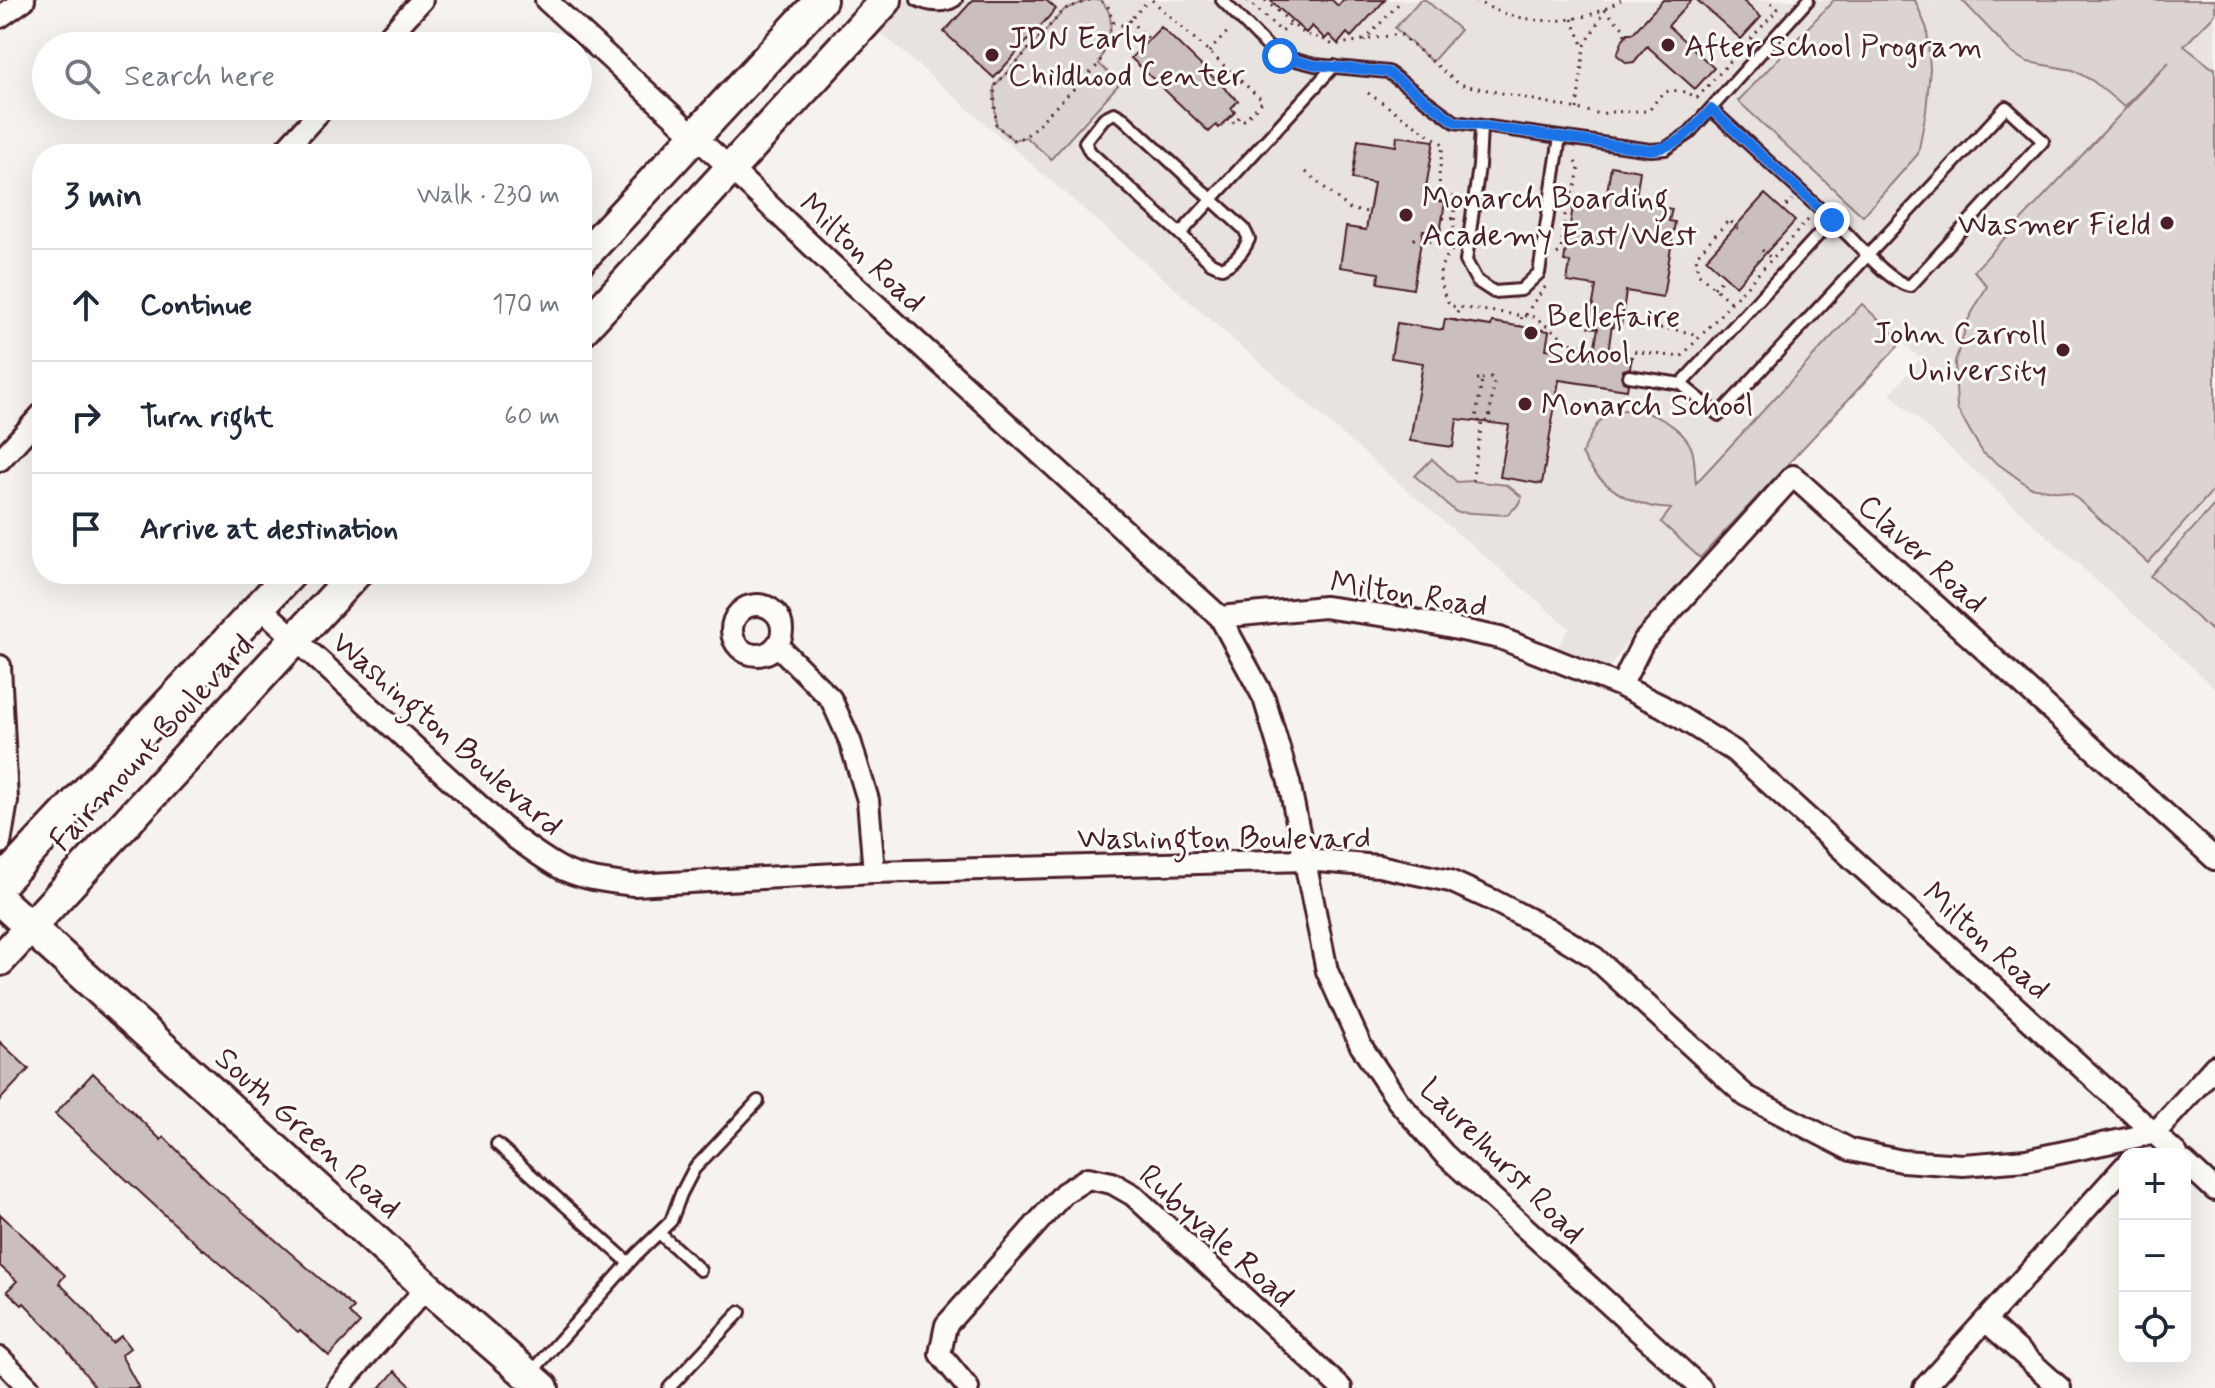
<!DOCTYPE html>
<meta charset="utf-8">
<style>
:root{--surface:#fff;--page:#f6f6f7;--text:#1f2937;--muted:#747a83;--line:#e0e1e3}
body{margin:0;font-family:Mynerve,sans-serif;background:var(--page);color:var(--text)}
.controls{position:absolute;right:24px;bottom:24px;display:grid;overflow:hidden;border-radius:16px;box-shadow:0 8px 32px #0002}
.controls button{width:72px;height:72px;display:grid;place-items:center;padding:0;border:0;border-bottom:2px solid var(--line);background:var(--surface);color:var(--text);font:40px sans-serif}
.stop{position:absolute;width:24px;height:24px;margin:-18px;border:6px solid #1a73e8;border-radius:50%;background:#fff}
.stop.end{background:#1a73e8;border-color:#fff;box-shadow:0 2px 8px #0008}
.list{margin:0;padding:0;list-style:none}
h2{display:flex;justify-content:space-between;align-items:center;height:104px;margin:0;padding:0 32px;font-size:34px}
h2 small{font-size:26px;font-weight:400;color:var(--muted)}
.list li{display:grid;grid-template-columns:52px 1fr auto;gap:24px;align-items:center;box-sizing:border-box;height:112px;padding:0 32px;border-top:2px solid var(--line)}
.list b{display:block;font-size:30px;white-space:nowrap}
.list em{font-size:26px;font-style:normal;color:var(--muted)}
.icon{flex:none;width:44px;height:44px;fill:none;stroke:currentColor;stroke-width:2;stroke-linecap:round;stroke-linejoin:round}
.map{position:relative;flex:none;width:2215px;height:1388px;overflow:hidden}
.search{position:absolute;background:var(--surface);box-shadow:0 8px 32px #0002;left:32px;top:32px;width:560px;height:88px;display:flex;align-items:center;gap:20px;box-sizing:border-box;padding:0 28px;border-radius:44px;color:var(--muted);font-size:30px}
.panel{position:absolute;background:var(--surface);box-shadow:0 8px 32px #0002;left:32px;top:144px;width:560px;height:440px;border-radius:32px}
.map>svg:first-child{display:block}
.built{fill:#e9e3e0}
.green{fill:#dcd4d2;stroke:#937a7e;stroke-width:2}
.building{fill:#cbbfbe;stroke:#4a1f2b;stroke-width:2}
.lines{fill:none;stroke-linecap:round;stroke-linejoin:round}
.lane-casing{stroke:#4a1f2b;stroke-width:16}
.street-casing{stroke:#4a1f2b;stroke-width:26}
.secondary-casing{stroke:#4a1f2b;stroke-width:36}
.path{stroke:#4a1f2b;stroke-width:3;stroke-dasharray:2 6;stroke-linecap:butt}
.lane{stroke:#fdfcf7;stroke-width:10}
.street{stroke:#fdfcf7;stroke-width:20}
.secondary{stroke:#fdfcf7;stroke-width:30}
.route{stroke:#1a73e8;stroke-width:10}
.poi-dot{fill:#4a1f2b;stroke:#fdfcf7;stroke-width:3}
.labels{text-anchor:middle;stroke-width:6;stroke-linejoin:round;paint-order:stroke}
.poi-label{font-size:32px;fill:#4a1f2b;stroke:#fdfcf7;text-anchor:start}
.street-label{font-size:32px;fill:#4a1f2b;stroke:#fdfcf7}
</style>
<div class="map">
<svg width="2215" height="1388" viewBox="0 0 2215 1388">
<rect width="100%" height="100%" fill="#f6f3ef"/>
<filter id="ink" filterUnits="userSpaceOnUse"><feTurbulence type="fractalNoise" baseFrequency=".0125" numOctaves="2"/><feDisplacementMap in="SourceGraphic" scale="16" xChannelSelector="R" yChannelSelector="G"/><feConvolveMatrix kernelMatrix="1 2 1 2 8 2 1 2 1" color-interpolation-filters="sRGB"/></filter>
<g filter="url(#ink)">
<!-- built -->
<path class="built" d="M897 0H2215V688L1890 394 1920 359 1862 304 1661 521 1700 558 1629 639 1609 668 1558 647 1569 628 1389 475 873 26Z"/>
<!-- green -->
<path class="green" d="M1090 0H1100C1121 18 1106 42 1099 64L1120 83 1051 159 1026 137 1013 140 996 125 994 87 1065 9Z
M1420 0H1426L1460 30 1432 62 1395 28Z
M1834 0H1915L1927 29 1930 69 1926 111 1918 154 1863 216 1738 101Z
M1962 0H2215V14L2184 46 2211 67 2215 68V488L2148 563 2072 494 2030 487 1983 453 1957 409 1955 362 1968 320 1987 286 1974 271 2169 62 2124 107 2093 81 2073 70 2027 62 2012 53Z
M1862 304 1902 342 1700 558 1661 522 1671 509C1663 508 1654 508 1646 505 1619 498 1594 478 1582 454 1587 444 1592 429 1600 421 1624 395 1679 420 1691 447 1696 459 1694 472 1696 483Z
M1432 459 1457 482 1472 481 1507 485 1522 497 1517 506 1507 515 1456 512 1415 476Z
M2215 504V634L2150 576Z"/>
<!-- building -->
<path class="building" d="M973 0H1046L1056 9 994 78 944 32Z
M1270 0H1332L1338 6 1343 0H1385L1351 37 1347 33 1338 44 1329 35 1325 39 1312 26 1306 33Z
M1663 0H1692L1668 26 1714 68 1695 89 1647 46 1634 62 1627 63 1617 55 1623 39 1628 33H1633Z
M1697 0H1742L1761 17 1741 39Z
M1161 27 1238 101 1231 108 1235 112 1219 128 1216 125 1209 132 1131 58Z
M1397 136 1434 141 1424 199 1445 202 1440 233 1423 230 1413 289 1378 283 1379 273 1340 267 1346 227 1366 230 1374 183 1352 179 1358 140 1396 146Z
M1611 166 1640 171 1635 203 1672 209 1669 221 1675 222 1663 297 1626 291 1621 326 1612 324 1608 353 1632 357 1630 368 1623 370 1621 376 1623 382 1628 384 1627 390 1559 380 1542 484 1500 477 1509 425 1457 419 1453 447 1410 441 1423 363 1391 358 1397 323 1443 330 1445 319 1491 326 1492 322 1549 331 1546 349 1593 357 1598 328 1589 327 1596 286 1567 282 1570 262 1564 261 1574 201 1605 206Z
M1765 194 1795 221 1736 286 1706 259Z
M0 1042 29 1069 0 1100Z
M93 1073 161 1140 164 1137 213 1186 354 1308 349 1313 360 1323 329 1356 300 1330 298 1332 204 1249 203 1250 55 1114Z
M0 1214 65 1275 59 1283 88 1312 106 1337 107 1336 112 1343 121 1336 130 1348 121 1355 139 1388H96L61 1342 24 1303 22 1305 7 1291 17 1281 0 1266Z
M395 1371 413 1388H380Z"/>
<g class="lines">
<!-- lane casing -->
<g class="lane-casing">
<path id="lane" d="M917 0C929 6 944 8 956 0
M1222 0 1268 47 1280 56 1315 65 1388 72 1455 122 1650 150 1665 149 1689 133 1808 0
M1711 109C1757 151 1802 193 1848 235 1863 250 1890 282 1910 286L2043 141 2006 107 1719 415 1681 384 1832 220
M1481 126 1479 166 1466 261 1477 281 1494 292 1521 290 1539 273 1560 137
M1180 234 1211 263 1222 268C1235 262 1243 253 1249 239L1244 229 1123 118 1114 113 1104 118 1085 142 1090 152 1180 234 1334 66
M1629 376 1681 384
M497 1144 629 1263
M659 1233 700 1270
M530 1374 636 1255 671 1221 681 1194 694 1169 758 1101
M669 1388 740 1312"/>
</g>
<!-- street casing -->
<g class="street-casing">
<path id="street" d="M546 0 731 169 832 265 1220 617 1324 607 1410 619 1500 638 1621 686 1662 706 1734 751 2177 1154
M0 17 24 0
M380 46 422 0
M281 154 325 106
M0 460 42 414
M732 630a25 25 0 1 1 50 0a25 25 0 1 1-50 0Z
M260 607 515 838C531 849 546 861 564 870 586 880 611 882 634 885L874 872 1305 860 1379 866 1450 881 1492 900 1548 929 1594 957 1746 1096 1851 1150 1902 1161 1963 1165 2026 1160 2155 1133 2215 1066
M1220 617 1264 698 1289 782 1327 971 1361 1046 1398 1101 1444 1154 1701 1388
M777 645 831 699 850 741 868 800 874 872
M0 666 7 801 0 843
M1621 686 1643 642 1793 476 2215 859
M2185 1162 2215 1190
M1986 1321 2060 1388
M0 1358 29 1388
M338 1388 427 1287
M968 1388 940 1354 946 1325 1064 1193 1088 1178 1112 1183 1133 1195 1341 1388
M1924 1388 2125 1166"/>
</g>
<!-- secondary casing -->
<g class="secondary-casing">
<path id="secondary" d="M582 258 821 0
M582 330 886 0
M0 884 290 574
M0 900 427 1287 543 1388
M0 960 355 574"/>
</g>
<!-- path -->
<path class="path" d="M1090 0 1065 9 994 87 996 125 1013 140 1025 137 1099 64 1113 22 1108 7 1100 0
M1152 0 1263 101 1244 120 1240 116 1234 123 1229 118
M1247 0 1282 32 1290 24
M1265 0 1305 35 1321 38 1333 45 1400 34 1459 84 1601 114 1610 112 1648 111C1653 107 1657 98 1662 94 1673 87 1688 92 1697 98L1778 9 1768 0
M1475 0C1520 26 1576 29 1621 0
M1572 19 1584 47 1605 10 1624 29 1625 36
M1129 20 1149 39
M1113 22 1124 26 1149 0
M1364 41 1402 0
M1209 52 1230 29
M1368 93 1443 144 1439 176 1440 192 1456 198 1453 239
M1577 109 1584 47
M1306 172 1351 210 1369 212
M1422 189 1440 192
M1786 206 1792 200
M1443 218 1455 219
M1413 239 1453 244
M1452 250C1434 271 1438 283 1450 306L1534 317 1561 336 1567 343 1681 357 1808 220
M1762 250 1772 259
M1557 254 1561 251 1566 206 1576 184 1579 168 1572 157
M1714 288 1721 280
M1730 302 1698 273 1696 256 1729 220 1743 233
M1526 315 1533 303 1546 286
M1455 321 1459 307
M1520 327 1522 315
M1612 327C1640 327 1673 326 1699 336
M1477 379H1482L1476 419 1482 423 1489 420 1494 384 1491 377 1482 379
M1472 481 1482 423"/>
<!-- lane -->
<use href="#lane" class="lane"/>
<!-- street -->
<use href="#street" class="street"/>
<!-- secondary -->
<use href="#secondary" class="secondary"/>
</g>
</g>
<g class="lines" filter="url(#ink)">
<!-- route -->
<path class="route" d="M1280 56 1315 65 1388 72 1455 122 1650 150C1680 147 1692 130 1711 109L1832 220"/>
</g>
<!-- markers -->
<g class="poi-dot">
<circle cx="1668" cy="45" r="8"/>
<circle cx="992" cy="55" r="8"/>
<circle cx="1406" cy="215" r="8"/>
<circle cx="2167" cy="223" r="8"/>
<circle cx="1531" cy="333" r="8"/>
<circle cx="2063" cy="350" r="8"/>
<circle cx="1525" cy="404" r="8"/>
</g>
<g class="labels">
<!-- poi labels -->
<g class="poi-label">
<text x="1008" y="48">JDN Early<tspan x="1008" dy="37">Childhood Center</tspan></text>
<text x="1684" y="56">After School Program</text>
<text x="1422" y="208">Monarch Boarding<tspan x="1422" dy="37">Academy East/West</tspan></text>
<text x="2151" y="234" text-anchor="end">Wasmer Field</text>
<text x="1547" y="326">Bellefaire<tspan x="1547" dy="37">School</tspan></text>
<text x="2047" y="343" text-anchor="end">John Carroll<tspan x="2047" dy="37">University</tspan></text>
<text x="1541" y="415">Monarch School</text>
</g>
<!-- street labels -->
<g class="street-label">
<text transform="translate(863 252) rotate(43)" y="11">Milton Road</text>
<text transform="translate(1923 553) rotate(42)" y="11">Claver Road</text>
<text transform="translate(1409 593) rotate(9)" y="11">Milton Road</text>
<text transform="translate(448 733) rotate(41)" y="11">Washington Boulevard</text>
<text transform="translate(151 742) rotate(-47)" y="11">Fairmount Boulevard</text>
<text x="1224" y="848">Washington Boulevard</text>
<text transform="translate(1987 940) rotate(42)" y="11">Milton Road</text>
<text transform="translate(309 1132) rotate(42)" y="11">South Green Road</text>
<text transform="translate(1503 1160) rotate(45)" y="11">Laurelhurst Road</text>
<text transform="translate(1217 1235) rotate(42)" y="11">Rubyvale Road</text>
</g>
</g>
</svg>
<div class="controls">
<button>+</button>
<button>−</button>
<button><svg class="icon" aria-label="locate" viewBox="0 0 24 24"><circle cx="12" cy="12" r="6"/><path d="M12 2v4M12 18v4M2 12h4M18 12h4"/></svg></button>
</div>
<div class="stop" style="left:1280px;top:56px"></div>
<div class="stop end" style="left:1832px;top:220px"></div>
<div class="search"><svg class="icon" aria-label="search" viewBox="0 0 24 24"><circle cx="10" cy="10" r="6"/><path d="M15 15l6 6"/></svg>Search here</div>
<section class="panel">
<h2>3 min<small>Walk · 230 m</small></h2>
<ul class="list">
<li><svg class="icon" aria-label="ahead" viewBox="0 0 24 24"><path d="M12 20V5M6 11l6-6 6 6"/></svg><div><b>Continue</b></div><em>170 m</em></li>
<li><svg class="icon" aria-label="right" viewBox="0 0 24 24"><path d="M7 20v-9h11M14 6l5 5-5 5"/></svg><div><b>Turn right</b></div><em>60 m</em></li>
<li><svg class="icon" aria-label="arrive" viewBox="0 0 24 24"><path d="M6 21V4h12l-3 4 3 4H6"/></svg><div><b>Arrive at destination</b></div></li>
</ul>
</section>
</div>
